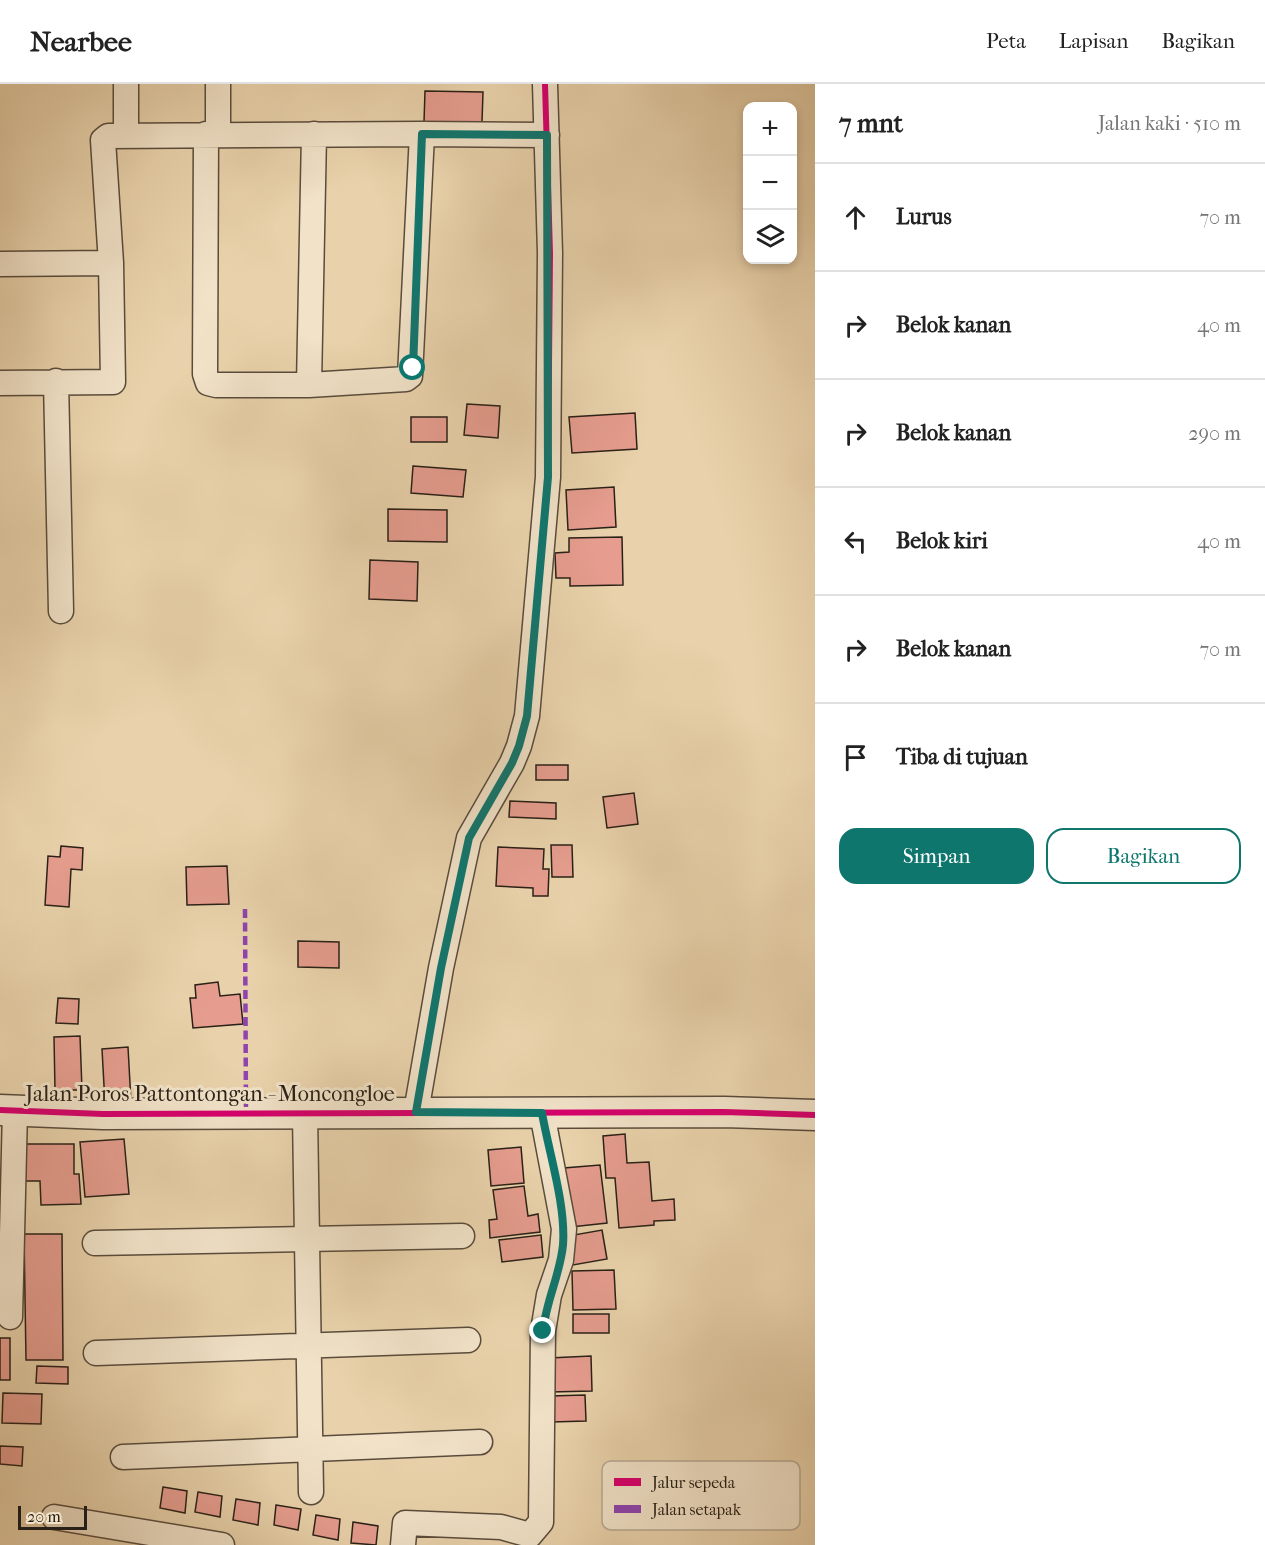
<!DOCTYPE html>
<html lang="id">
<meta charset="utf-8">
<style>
:root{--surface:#fff;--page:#f6f6f6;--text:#222;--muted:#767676;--line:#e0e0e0;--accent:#0f766e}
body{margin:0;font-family:"IM FELL French Canon",serif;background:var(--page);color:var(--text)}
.controls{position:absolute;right:18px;top:18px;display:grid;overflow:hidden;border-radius:12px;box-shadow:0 3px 9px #0003}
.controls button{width:54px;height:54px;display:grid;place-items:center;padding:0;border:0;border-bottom:2px solid var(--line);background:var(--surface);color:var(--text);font:30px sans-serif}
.scale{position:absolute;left:18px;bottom:15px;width:69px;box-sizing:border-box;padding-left:6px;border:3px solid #292017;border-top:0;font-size:16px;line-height:21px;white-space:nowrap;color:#292017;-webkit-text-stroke:4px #f1e2c8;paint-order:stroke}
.stop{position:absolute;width:18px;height:18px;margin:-14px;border:4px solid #0f766e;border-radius:50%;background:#fff}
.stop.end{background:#0f766e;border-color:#fff;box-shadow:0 2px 6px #0008}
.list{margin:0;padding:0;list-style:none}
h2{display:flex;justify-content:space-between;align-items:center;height:78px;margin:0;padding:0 24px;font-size:26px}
h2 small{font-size:20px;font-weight:400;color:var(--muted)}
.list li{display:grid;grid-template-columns:39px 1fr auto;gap:18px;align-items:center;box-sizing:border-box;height:108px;padding:0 24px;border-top:2px solid var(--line)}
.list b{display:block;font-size:22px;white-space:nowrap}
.list em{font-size:20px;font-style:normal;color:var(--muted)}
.actions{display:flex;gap:12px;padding:18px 24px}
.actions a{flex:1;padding:14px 0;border:2px solid var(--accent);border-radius:18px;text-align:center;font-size:21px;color:var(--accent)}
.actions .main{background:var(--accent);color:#fff}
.icon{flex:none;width:33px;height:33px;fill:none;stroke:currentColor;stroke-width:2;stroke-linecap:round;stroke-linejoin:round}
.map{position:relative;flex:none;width:815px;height:1461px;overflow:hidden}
header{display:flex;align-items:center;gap:36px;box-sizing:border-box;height:84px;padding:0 30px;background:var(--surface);border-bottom:2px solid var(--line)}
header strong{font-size:28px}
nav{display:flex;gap:33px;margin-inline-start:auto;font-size:21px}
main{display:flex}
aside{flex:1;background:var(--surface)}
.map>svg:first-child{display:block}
.building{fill:#e69d8f;stroke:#292017;stroke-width:1.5}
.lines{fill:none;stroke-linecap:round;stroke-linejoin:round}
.minor-casing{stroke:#594c3c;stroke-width:27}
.tertiary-casing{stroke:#594c3c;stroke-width:33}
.minor{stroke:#f1e2c8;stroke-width:24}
.tertiary{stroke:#f1e2c8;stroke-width:30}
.quiet{stroke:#8e44ad;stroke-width:4.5;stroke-dasharray:9 4.5;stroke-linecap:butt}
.cycleway-casing{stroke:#f1e2c8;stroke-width:10}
.cycleway{stroke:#d6006c;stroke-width:6}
.route{stroke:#0f766e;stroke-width:8}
.labels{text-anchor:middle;stroke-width:6;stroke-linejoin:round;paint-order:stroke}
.street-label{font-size:22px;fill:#292017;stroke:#f1e2c8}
.key{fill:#f1e2c8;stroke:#b5a893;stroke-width:1.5}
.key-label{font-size:16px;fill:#292017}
</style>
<header>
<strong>Nearbee</strong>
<nav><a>Peta</a><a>Lapisan</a><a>Bagikan</a></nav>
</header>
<main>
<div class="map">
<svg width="815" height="1461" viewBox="0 0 815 1461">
<rect width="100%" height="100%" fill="#e9d2ab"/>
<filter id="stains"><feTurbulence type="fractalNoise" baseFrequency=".00333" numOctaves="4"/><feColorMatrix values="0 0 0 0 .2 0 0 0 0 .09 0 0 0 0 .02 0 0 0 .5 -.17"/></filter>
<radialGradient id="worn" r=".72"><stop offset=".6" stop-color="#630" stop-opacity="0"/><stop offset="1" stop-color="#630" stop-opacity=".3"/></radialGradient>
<!-- building -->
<path class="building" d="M425 7 483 8 482 38H424Z
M467 320 500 322 498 354 464 351Z
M635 329 637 365 572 369 569 333Z
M411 333H447V358H411Z
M413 382 466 386 463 413 411 409Z
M614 403 616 443 568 446 566 406Z
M388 425 447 426V458L388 457Z
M622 453 623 501 570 502V494H556L555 469 569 468V454Z
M370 476 418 478 417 517 369 515Z
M536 681H568V696H536Z
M634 709 638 740 607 744 603 713Z
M510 717 556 719V735L509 733Z
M551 761H572L573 793H552Z
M61 762 83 764 82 786 71 785 69 823 45 821 48 772 60 773Z
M498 763 544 765 543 785H549L548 812H533V804L496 802Z
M227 782 229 820 187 821 186 783Z
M298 857 339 858V884L298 883Z
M218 898 220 912 240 910 243 940 193 944 190 914H196L195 901Z
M58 914 79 915 78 940 56 939Z
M80 952 82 1006H55L54 953Z
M128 963 131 1018 105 1020 102 965Z
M625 1050 627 1079 649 1078 652 1117 674 1115 675 1136 654 1137V1141L619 1144 615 1094H606L603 1052Z
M124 1055 129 1110 85 1113 80 1058Z
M23 1060H74V1090H79L81 1120 41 1121 40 1097H23Z
M521 1063 524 1099 491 1102 488 1066Z
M600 1081 607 1139 571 1143 564 1084Z
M524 1102 528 1132 538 1130 540 1148 490 1154 489 1136 497 1135 493 1106Z
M602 1146 607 1175 573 1181 568 1152Z
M24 1150H62L63 1276H26Z
M541 1151 543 1173 502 1178 499 1156Z
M614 1186 616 1225 573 1226 572 1187Z
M573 1230H609V1249H573Z
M0 1254H10V1296H0Z
M591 1272 592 1307 550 1308 549 1274Z
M37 1282 68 1283V1300L36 1299Z
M3 1309 42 1310 41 1340 2 1339Z
M585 1311 586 1337 551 1338 550 1312Z
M0 1362 23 1363 22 1382 0 1380Z
M163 1403 187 1407 185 1429 160 1424Z
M198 1408 222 1412 220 1433 195 1428Z
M236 1415 260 1419 258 1441 233 1436Z
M276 1421 301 1425 298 1446 274 1441Z
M316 1431 340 1435 338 1456 313 1451Z
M353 1438 378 1442 376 1461 351 1459Z"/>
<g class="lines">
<!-- minor casing -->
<g class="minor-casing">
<path id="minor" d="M126 0V51
M206 50 205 290 208 299 216 301H309L314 50
M218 51V0
M0 180 111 179
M56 297 61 527
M0 299 113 298 111 179 103 56 108 52 422 50
M309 301 406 295 410 292 422 50 547 51
M416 1028 441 884 469 754 512 679 519 662 527 632 548 393 550 169 545 0
M305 1030 311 1408
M95 1159 462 1152
M10 1233 15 1026
M96 1269 468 1256
M123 1373 480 1358
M54 1433 222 1461
M403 1461 405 1439 501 1443 530 1451 541 1438 543 1247 549 1211 561 1176 564 1145 542 1029"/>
</g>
<!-- tertiary casing -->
<g class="tertiary-casing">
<path id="tertiary" d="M0 1026 103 1030 724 1028 815 1031"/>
</g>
<!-- minor -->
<use href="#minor" class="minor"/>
<!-- tertiary -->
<use href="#tertiary" class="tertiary"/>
<!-- quiet -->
<path class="quiet" d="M245 825 246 1030"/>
<!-- cycleway casing -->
<g class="cycleway-casing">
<path id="cycleway" d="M0 1026 103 1030 724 1028 815 1031
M416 1028 441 884 469 754 512 679 519 662 527 632 548 393 550 169 545 0"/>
</g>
<!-- cycleway -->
<use href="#cycleway" class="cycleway"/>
</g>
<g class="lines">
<!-- route -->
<path class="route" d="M413 284 422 50 547 51 548 393 527 632 519 662 512 679 469 754 441 884 416 1028 542 1029C549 1069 566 1121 563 1161 560 1191 546 1217 543 1247"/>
</g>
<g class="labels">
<!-- street labels -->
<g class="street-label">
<text x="210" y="1017">Jalan Poros Pattontongan - Moncongloe</text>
</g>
</g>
<!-- legend -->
<rect x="602" y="1377" width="198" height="69" rx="9" class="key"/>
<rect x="614" y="1394" width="27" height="8" fill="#d6006c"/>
<rect x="614" y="1421" width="27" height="8" fill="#8e44ad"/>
<g class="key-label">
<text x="652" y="1404">Jalur sepeda</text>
<text x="652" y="1431">Jalan setapak</text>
</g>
<rect width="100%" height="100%" filter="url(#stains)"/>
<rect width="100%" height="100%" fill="url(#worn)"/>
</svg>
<div class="controls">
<button>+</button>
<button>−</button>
<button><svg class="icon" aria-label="layers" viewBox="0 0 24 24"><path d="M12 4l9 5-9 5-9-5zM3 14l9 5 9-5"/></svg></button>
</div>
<div class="scale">20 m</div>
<div class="stop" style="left:413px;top:284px"></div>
<div class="stop end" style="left:543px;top:1247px"></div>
</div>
<aside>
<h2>7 mnt<small>Jalan kaki · 510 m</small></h2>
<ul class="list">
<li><svg class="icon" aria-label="ahead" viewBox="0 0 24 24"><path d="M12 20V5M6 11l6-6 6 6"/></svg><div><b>Lurus</b></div><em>70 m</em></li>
<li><svg class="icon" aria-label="right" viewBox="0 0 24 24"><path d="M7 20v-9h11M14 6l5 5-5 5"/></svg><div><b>Belok kanan</b></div><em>40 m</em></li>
<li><svg class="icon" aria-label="right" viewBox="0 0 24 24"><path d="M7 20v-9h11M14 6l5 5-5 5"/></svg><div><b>Belok kanan</b></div><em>290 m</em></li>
<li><svg class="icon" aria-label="left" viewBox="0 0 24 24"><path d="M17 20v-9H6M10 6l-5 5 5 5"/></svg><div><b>Belok kiri</b></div><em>40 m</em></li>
<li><svg class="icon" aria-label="right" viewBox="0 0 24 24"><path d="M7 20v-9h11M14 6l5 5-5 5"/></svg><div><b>Belok kanan</b></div><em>70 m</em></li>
<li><svg class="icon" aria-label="arrive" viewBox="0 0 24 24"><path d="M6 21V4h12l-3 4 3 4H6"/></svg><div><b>Tiba di tujuan</b></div></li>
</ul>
<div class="actions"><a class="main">Simpan</a><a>Bagikan</a></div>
</aside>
</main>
